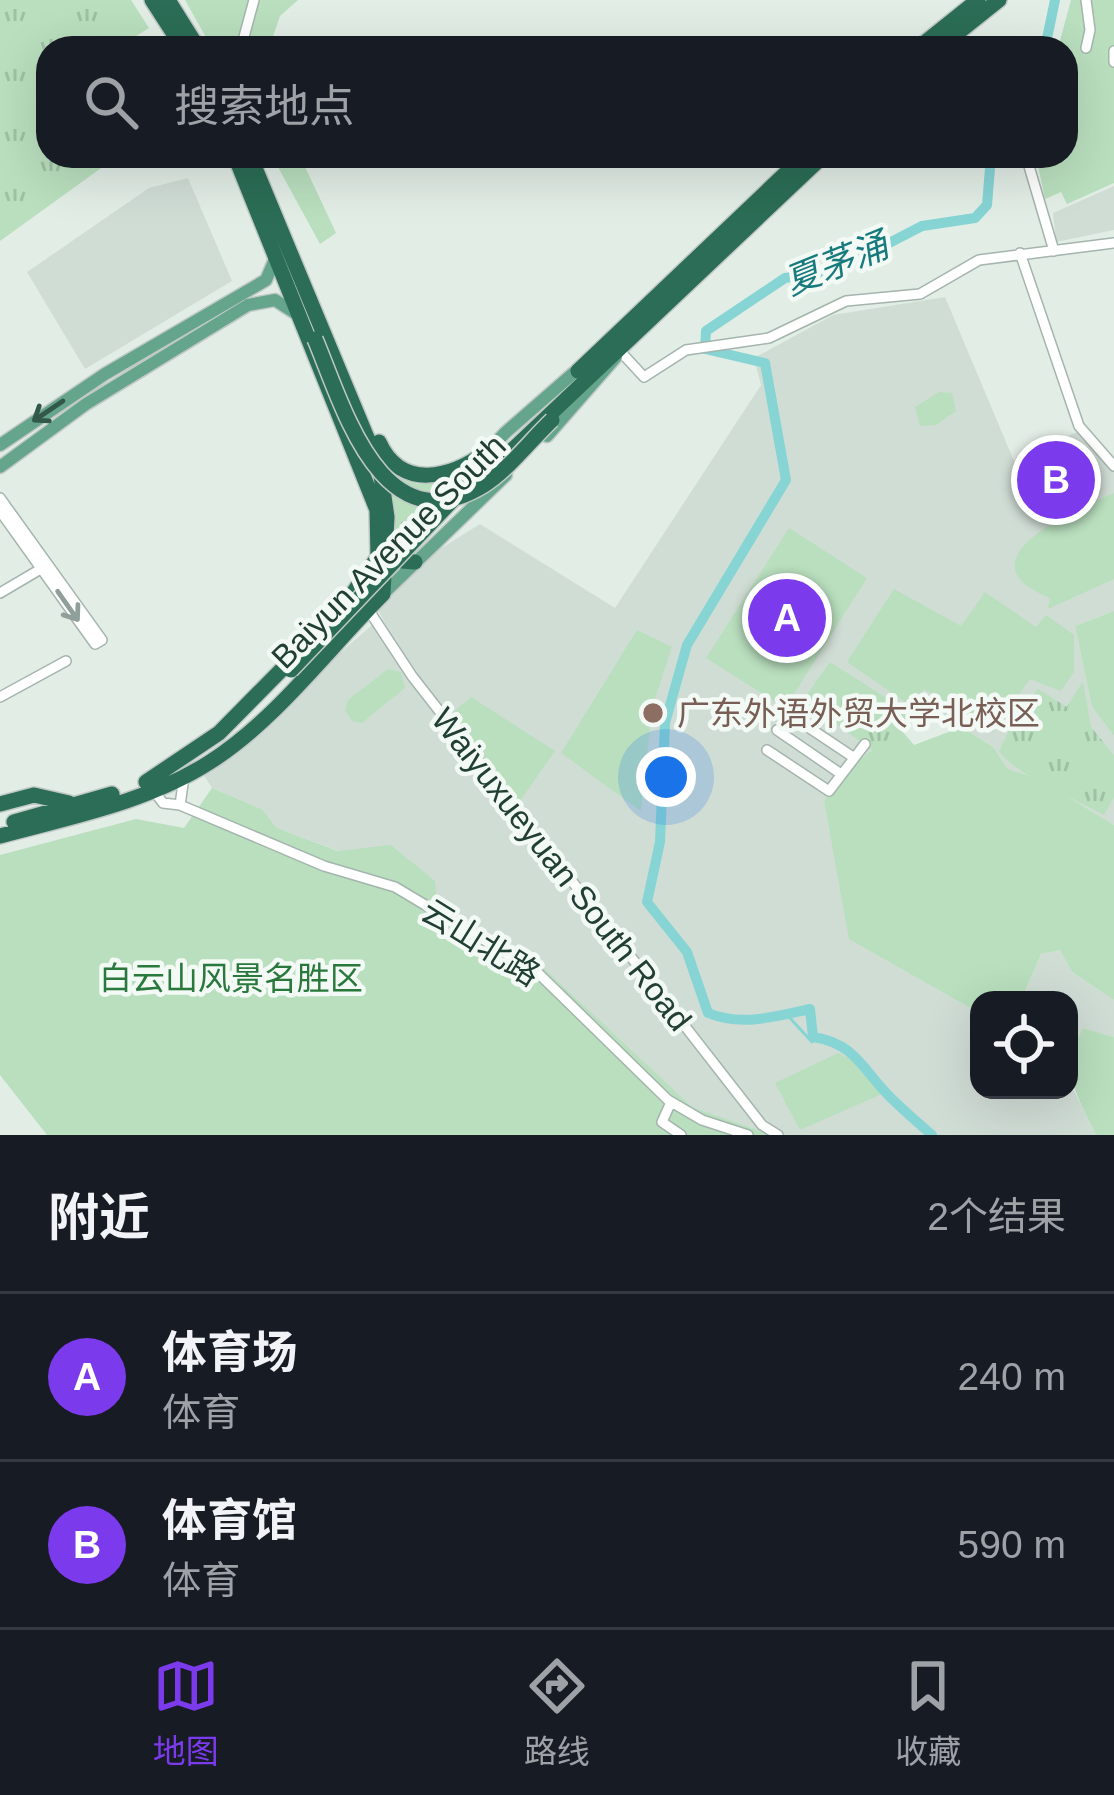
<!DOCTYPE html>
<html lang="zh">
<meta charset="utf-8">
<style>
:root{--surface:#171b24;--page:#20242c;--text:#f1f3f6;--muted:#9ea1a6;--line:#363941;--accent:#7c3aed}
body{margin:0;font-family:Arial,"Noto Sans SC",sans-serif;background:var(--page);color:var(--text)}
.controls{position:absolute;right:36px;bottom:36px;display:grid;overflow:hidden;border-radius:24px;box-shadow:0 12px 48px #0002}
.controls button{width:108px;height:108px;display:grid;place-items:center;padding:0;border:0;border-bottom:3px solid var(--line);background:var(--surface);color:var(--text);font:60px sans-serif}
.you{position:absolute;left:666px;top:777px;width:42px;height:42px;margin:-30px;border:9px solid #fff;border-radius:50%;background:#1a73e8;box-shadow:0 0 0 18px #1a73e833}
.badge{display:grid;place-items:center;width:78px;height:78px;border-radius:50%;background:var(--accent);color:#fff;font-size:39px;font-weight:700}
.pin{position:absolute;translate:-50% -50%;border:6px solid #fff;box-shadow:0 3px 12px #0006}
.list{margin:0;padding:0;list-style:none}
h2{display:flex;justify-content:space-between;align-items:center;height:156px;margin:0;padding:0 48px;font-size:51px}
h2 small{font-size:39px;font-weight:400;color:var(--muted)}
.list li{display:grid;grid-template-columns:78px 1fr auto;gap:36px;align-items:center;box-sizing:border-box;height:168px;padding:0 48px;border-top:3px solid var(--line)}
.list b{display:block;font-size:45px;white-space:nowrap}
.list p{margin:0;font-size:39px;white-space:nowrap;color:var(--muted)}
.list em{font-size:39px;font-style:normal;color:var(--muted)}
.icon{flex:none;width:66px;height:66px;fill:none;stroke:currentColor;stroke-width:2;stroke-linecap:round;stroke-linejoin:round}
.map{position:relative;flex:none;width:1114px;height:1135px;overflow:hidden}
.search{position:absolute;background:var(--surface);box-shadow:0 12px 48px #0002;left:36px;right:36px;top:36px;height:132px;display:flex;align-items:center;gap:30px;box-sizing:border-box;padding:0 42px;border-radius:36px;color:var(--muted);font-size:45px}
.sheet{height:492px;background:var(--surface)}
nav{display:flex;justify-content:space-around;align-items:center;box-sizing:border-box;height:168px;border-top:3px solid var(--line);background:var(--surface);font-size:33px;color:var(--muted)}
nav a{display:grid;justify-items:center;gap:6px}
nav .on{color:var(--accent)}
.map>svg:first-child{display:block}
.built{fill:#d0ddd5}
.grass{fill:url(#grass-tufts)}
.green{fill:#b9dfbe}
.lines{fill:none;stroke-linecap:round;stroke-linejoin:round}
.stream{stroke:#87d4d5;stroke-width:3}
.river{stroke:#87d4d5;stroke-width:10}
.minor-casing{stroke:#a4b5ad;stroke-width:12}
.major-casing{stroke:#c1c9c6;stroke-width:15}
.highway-casing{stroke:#c1c9c6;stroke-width:18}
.minor{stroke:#fff;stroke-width:9}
.major{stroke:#64a58b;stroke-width:12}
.highway{stroke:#2b6d56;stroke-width:15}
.highway-bridge-casing{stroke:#c1c9c6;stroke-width:18;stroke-linecap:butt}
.highway-bridge{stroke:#2b6d56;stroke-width:15}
.oneway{stroke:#325849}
.oneway2{stroke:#909f99}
.education-dot{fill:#8d6e63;stroke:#f3f9f5;stroke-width:4.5}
.labels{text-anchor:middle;stroke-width:9;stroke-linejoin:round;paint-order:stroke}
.street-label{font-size:33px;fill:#213f33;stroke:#f3f9f5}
.education-label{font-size:33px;fill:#785e54;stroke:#f3f9f5;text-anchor:start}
.park-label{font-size:33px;fill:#29783c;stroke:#f3f9f5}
.water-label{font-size:36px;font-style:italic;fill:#177b7e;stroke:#f3f9f5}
</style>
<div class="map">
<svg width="1114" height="1135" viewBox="0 0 1114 1135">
<defs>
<pattern id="grass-tufts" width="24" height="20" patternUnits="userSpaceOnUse" patternTransform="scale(3)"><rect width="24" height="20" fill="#b9dfbe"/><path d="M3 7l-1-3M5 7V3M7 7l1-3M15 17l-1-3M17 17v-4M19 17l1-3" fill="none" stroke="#9fc0a4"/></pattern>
</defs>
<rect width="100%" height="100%" fill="#e2ede6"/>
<!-- built -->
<path class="built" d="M188 178 232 281 85 369 27 272 149 188Z
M1114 186V230L1056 242 1053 213Z
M945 297 1014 461 1077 432 1114 470V611L1075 626 1092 707 1114 736V825L1039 779 1008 769 993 747 933 708 850 766 824 801 850 939 979 1013V1090H1069V1081L1096 1135H773L692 1107 486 932 339 851 277 828 262 809 212 788 203 774 271 725 299 689 372 625 411 674 378 610 432 554 480 524 615 608 761 385 754 358 833 315Z
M1060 950 1072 972 1114 1000V1037L1083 1028 1069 1051V1000H1021L1041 954Z"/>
<!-- grass -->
<path class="grass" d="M0 0H131L149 28 117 48H48V156H108L111 161 0 241Z
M393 474 418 484 452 481 392 543Z
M830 662 918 718 875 752 803 700Z
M1083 681 1091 727 1114 755V797L1104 815C1076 799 1014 774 999 751L1016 716 1038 689 1067 707Z"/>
<!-- green -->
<path class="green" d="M185 0H298L280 16 269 48H212Z
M1071 0H1114V183L1067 204 1061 192 1045 199 1036 156H1066V48H1058Z
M272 156H300L336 233 320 244Z
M939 392 952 393 956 411 936 425 920 426 915 407Z
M1114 493V579L1048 609 1050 598C954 559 1080 509 1114 493Z
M789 528 867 578 785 708 706 658Z
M894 589 961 626 985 592 1036 627 1046 615 1074 635V672L1061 691 1030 679 993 732 924 689 911 706 847 662Z
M1114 611V736L1092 707 1075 626Z
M637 630 672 647 652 708 641 811 561 753Z
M388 669 401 672 405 688 362 723 352 721 345 710 348 700Z
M471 697 555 751 518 804 450 715Z
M962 727 993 747 1008 769 1039 779 1114 825V1000L1072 972 1060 950 1041 954 1021 1000H979V1013L849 939 824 801 850 766 901 730 914 745Z
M212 788 262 809 277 828 338 851 391 845 435 881 437 904 537 962 692 1107 773 1135H47L0 1075V855L136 819 184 828Z
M1083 1028 1114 1037V1135H1096C1077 1095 1058 1069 1083 1028Z
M838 1053 855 1061 882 1094 800 1130 775 1083Z"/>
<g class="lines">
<!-- stream -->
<path class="stream" d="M790 1018 812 1042 813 1037"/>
<!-- river -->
<path class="river" d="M1045 48 1055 0
M932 1135C917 1122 902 1109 888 1095 862 1068 854 1043 813 1037L810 1009C778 1016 742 1027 708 1013L687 952 647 902 660 842 665 723 687 645 786 480 765 363 705 349 706 331 785 278 835 271 922 226 975 218 987 205 991 156"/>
<!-- minor casing -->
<g class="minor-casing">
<path id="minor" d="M241 48 254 0
M1086 48 1090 30 1086 0
M1114 51V62
M1026 156 1054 251
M1020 253 1079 426 1114 466
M619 350 644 377 686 350 769 338 846 301 920 294 979 260 1114 243
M0 498 102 640 95 644 0 511
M0 593 44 567
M366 606 412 676 762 1125 778 1135
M0 697 66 661
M787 713 853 757
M777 730 841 774
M767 750 829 791 865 744
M153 790 163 803 180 805 184 777
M180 805 324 866 395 887 536 971 668 1100 702 1120 748 1135
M671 1102 662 1122 681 1135"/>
</g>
<!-- major casing -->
<g class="major-casing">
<path id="major" d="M547 436 616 357
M0 445 105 374 266 280 275 259
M0 467 86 404 248 305 275 300 295 313
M384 560 506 432 584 364
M383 594 506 475"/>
</g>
<!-- highway casing -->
<g class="highway-casing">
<path id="highway" d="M152 0 183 48
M168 0 198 48
M918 48 978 0
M939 48 999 0
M235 156 377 510 378 557 351 596
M578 371 804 156
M379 442C401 491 451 478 486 452
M489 472 823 156
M388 560 415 562
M146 782 219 733 298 653
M0 804 34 795 69 803
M14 822 112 794
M0 836C70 817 148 802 210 762 277 719 327 650 383 594L387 517 380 469 250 156"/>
</g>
<!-- minor -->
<use href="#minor" class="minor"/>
<!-- major -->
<use href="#major" class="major"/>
<!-- highway -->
<use href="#highway" class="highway"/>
<!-- highway-bridge casing -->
<g class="highway-bridge-casing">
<path id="highway-bridge" d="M315 339C343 405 381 548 484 485 509 469 530 441 552 420
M291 670 484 467"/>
</g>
<!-- highway-bridge -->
<use href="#highway-bridge" class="highway-bridge"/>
</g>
<!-- one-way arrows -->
<defs><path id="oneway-shaft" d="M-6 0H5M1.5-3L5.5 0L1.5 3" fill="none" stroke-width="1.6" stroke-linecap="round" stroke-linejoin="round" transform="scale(3)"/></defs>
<use class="oneway" href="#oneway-shaft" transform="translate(48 411) rotate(146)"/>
<use class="oneway2" href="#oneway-shaft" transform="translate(68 606) rotate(55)"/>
<!-- markers -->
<circle class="education-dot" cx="653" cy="713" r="12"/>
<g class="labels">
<!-- street labels -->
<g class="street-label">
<text transform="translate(388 551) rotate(-45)" y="12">Baiyun Avenue South</text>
<text transform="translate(562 869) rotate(52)" y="12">Waiyuxueyuan South Road</text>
<text transform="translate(481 942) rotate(32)" y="12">云山北路</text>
</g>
<!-- education labels -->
<g class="education-label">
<text x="677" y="725">广东外语外贸大学北校区</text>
</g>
<!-- park labels -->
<g class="park-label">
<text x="231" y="990">白云山风景名胜区</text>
</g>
<!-- water labels -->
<g class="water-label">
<text transform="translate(836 263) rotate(-22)" y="13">夏茅涌</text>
</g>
</g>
</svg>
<div class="controls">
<button><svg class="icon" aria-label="locate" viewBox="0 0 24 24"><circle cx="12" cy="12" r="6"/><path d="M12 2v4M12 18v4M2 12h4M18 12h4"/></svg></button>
</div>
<div class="you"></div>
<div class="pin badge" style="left:787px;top:618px">A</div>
<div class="pin badge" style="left:1056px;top:480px">B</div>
<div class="search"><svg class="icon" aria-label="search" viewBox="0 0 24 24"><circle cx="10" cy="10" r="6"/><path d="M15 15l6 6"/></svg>搜索地点</div>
</div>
<section class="sheet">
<h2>附近<small>2个结果</small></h2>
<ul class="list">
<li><span class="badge">A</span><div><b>体育场</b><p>体育</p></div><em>240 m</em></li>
<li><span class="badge">B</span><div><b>体育馆</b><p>体育</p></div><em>590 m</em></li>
</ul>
</section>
<nav>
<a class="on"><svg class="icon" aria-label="map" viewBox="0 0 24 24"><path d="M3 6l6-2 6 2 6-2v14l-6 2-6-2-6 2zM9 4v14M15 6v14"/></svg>地图</a>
<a><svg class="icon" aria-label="directions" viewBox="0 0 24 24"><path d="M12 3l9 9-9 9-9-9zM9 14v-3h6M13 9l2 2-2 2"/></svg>路线</a>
<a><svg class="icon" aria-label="saved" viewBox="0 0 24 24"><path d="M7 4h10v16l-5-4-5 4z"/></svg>收藏</a>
</nav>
